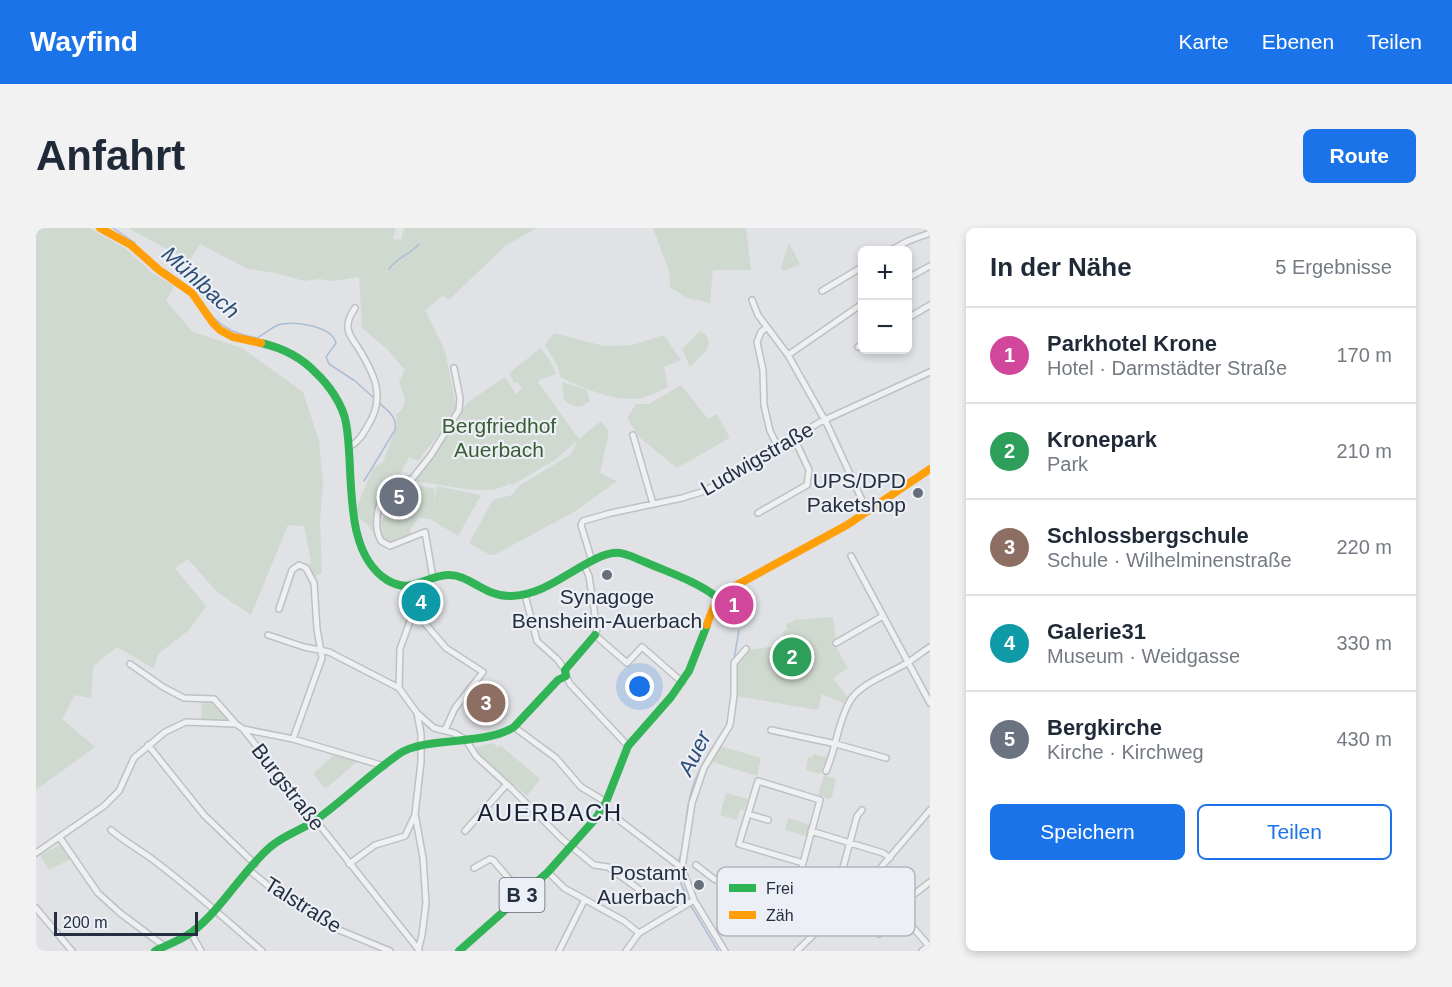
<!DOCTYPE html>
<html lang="de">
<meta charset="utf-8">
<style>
:root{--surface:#fff;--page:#f2f2f3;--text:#1f2937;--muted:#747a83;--line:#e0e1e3;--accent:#1a73e8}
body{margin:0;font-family:Arial,sans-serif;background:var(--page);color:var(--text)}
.controls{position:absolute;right:18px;top:18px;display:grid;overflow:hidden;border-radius:9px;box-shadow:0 3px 9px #0003}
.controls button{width:54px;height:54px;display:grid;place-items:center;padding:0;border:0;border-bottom:2px solid var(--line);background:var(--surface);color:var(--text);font:30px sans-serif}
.scale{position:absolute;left:18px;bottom:15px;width:144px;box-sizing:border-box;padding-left:6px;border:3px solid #262f3f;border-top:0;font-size:16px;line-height:21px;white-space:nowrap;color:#262f3f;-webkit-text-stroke:4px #ecf0f6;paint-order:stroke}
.you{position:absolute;left:604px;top:459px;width:21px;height:21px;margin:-15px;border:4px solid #fff;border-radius:50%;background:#1a73e8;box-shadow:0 0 0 9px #1a73e833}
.badge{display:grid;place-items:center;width:39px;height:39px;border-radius:50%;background:var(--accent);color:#fff;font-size:20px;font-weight:700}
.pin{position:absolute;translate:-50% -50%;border:3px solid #fff;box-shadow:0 2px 6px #0006}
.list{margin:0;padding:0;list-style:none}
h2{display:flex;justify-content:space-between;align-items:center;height:78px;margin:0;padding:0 24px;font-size:26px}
h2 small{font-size:20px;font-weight:400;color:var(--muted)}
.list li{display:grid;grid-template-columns:39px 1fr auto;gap:18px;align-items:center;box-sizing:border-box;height:96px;padding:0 24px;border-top:2px solid var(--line)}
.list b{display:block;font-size:22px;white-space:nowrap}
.list p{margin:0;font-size:20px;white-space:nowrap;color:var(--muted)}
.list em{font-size:20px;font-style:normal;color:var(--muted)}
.actions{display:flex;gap:12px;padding:18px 24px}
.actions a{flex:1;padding:14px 0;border:2px solid var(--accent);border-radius:9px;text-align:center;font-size:21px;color:var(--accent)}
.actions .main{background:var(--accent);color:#fff}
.map{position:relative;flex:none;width:894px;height:723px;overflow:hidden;border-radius:9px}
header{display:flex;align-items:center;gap:36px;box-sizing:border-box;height:84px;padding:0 30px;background:var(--accent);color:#fff}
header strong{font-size:28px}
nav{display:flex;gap:33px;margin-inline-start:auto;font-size:21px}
.intro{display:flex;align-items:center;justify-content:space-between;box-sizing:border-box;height:144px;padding:0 36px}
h1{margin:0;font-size:42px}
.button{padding:15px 27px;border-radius:9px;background:var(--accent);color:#fff;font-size:21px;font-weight:700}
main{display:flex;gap:36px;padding:0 36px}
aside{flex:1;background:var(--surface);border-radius:9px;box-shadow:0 3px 9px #0003}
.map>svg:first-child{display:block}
.green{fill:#d0d9d0}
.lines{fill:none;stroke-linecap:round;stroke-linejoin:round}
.stream{stroke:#acbed3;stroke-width:1.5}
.street-casing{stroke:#bec0c3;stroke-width:8}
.street{stroke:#eff0f2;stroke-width:5}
.fast{stroke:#30b455;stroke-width:8}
.slow{stroke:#ff9f0a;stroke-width:8}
.poi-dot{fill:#676e79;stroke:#ecf0f6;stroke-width:2}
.labels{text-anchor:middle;stroke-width:4.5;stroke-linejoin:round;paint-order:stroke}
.shield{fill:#ecf0f6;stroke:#616976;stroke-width:1.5}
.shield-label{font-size:20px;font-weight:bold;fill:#262f3f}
.park-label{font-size:21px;fill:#395c32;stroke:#ecf0f6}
.street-label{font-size:21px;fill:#262f3f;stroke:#ecf0f6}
.poi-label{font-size:21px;fill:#262f3f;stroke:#ecf0f6;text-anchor:end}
.water-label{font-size:22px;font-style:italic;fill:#2d4d75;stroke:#ecf0f6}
.quarter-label{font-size:24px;letter-spacing:1.5px;fill:#182030;stroke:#ecf0f6}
.key{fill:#ecf0f6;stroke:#b1b6bf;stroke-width:1.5}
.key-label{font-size:16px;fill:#262f3f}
</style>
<header>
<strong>Wayfind</strong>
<nav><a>Karte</a><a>Ebenen</a><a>Teilen</a></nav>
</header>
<div class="intro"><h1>Anfahrt</h1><a class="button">Route</a></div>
<main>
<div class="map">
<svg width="894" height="723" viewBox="0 0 894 723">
<rect width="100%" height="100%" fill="#e0e2e5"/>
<!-- green -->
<path class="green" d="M0 0H53L89 20 116 45 138 58 130 73 157 104 206 120 267 164 283 213 287 255 284 291 286 345 279 348 273 339 275 333 268 298 252 297 215 387 181 364 152 331 139 340 170 378 153 402 122 426 118 441 81 419 57 438 55 470 39 467 26 491 59 519 0 562Z
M92 0H360L357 11 365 12 368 0H501L469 18 413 72 407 68 389 82 409 123 419 172 423 180 405 206H403L382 233 373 229 362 251 344 269 337 286V304L332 297 323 290 320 281 337 240 347 234 361 198 360 187C375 175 367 169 363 153L369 142 351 121 326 100 323 49 297 53 283 51 268 53 240 45 212 41 164 16 153 33Z
M617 0H710L715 42H677L674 75 651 70 634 59 633 43Z
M753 15 764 36 748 43 745 39Z
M664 103 670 107 673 115 671 122 654 139 646 121Z
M518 105 568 118 596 117 628 107 645 132 628 139 632 159C624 162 615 168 606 170 579 175 548 160 524 149L522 139 509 117Z
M505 120 513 131 520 146 506 151 504 149 505 152 502 154 543 211 565 193 573 203 564 245 581 253 538 284 458 327H454L433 315 457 272 476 267 483 258 534 227 542 212 519 232 476 257 474 255C454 271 406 255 381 254V251L431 175 469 149 480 166 486 161 481 154 478 155 473 145Z
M526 154 551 162 554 173C544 181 538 180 528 172Z
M645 157 672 191 681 186 694 210 641 240 604 210 591 190 600 176H613Z
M364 254 399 261 398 277 401 258 445 267 422 308 394 291 383 290 374 302 375 305C355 317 348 323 341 296L354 283C345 270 350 261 364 254Z
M797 389 801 421 812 440 797 450 812 470 809 476 786 466 782 482 700 468 699 436 712 422 748 417 747 403 751 402 750 396 757 394V392Z
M166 473 178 474 190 489V494L165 492Z
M457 515 461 519 465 518 504 551 491 568 443 527 437 520Z
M684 518 725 530 721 548 673 533Z
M777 526 794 530 792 535 788 536 784 546 770 542 772 529 776 530Z
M298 527 321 534 289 561 277 546Z
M788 547 800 551 796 569 793 571 782 567Z
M690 565 712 571 708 582H704L701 592 684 587Z
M752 590 776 597 773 609 749 602Z
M23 617 26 618 35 631 13 642 4 627Z"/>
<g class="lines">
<!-- stream -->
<path class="stream" d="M77 0 99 15
M353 41C361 29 374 27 383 16
M129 42 159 63
M175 87C189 102 202 106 221 110 228 106 235 100 242 97 257 92 296 98 300 115L290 129 293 136 319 153 339 171
M328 253 359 202C362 189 351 182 342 174
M698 431 703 402
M690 500 693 487
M649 601C652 563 661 542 682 511
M646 620 647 614
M643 633 644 628
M642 649 652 671
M655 678 682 723"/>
<!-- street casing -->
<g class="street-casing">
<path id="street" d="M855 22 872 13 894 5
M872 50 894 38
M786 63 826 39
M716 72 722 87 752 127 791 196 831 283
M872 90 894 77
M731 99 725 104 721 114 727 142 728 177 734 203 742 219
M822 119 826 116
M752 127 826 76
M597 207 617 276
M313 219C322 214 326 208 331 199 351 169 338 145 321 118 317 112 311 105 312 97 312 91 315 86 319 80
M722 285 771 257 773 242 758 210
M815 328 894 475
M556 333 545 297 547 293 575 285 646 270 669 263 784 194 894 144
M548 337 553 348 561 401 559 407 591 435 606 419 646 454
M397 350 389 304 354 318 345 313C336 297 342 266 357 255 363 252 369 252 376 251L395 227 423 182 424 170 418 140
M489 367 501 413 522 432 529 442
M243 381 256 342 263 337 270 340 278 355 281 401 286 430 257 511
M376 387 386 392 410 420 447 444 419 480 409 502
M232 407 268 419 293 424 363 460
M800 415 847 388
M94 436 127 459 148 470 178 471 200 496 207 501 383 722
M530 448 534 456 592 518
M381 485 398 500 418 505 430 512 440 528 475 560 526 611 558 637 572 639 604 662
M478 499 520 530 545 559 570 574
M207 501 257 511 348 538
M735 502 800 516 850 530
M112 517 168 587 219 636
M790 543C800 521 802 493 814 473 823 456 855 445 871 435 879 430 886 424 894 419
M722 553 784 572 767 635 703 616Z
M567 580 646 640 658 672 689 723
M712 586 732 592
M75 602C88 613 102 621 116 631 155 660 190 692 226 723
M429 603 471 556
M775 603 847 625 854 630
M24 610 62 665 84 685 128 718
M0 625 68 578 83 563 98 530 129 504 150 494 200 496
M313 636 339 617 369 608 379 587
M660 637 678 651 772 692 782 702
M438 640 454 631 457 632 487 667
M646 640 656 575 668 540 694 497 698 467V435L710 421
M807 640 821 588 826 582
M214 643 249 671 303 702 354 723
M512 644 528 660 588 693 603 705
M762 658 767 635
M810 674 828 696 832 693 843 706
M0 680 36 723
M155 705 165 723
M893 718 860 680 894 654
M382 723 386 707 390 675 387 630 379 586 385 534V506L381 485 363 460 364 421 383 368 385 356
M523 723 548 673
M590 723 603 705 658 672
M761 723 841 644 894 582
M886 723 894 717"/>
</g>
<!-- street -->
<use href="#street" class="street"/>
<!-- fast -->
<path class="fast" d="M225 115C247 120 265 129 280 145 293 157 307 177 310 195 319 242 305 323 351 352 376 367 388 348 412 347 433 346 449 369 475 368 510 367 536 340 566 328 571 326 578 324 584 325 592 326 601 331 609 334 634 345 660 353 682 370
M119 723C131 717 145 712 156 704 186 681 205 645 233 620 247 607 266 602 280 592 309 571 334 546 363 526 389 508 449 518 478 499L522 452 530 448 529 442 559 407
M423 723 512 644 560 590 570 574 592 518 635 469 653 443 671 397"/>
<!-- slow -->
<path class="slow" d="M64 0 95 17 123 42 156 65 177 95 184 102 197 109 225 115
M671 397C678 375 680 372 699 358L811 297 894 241"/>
</g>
<!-- markers -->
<g class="poi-dot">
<circle cx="882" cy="265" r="6"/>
<circle cx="571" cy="347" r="6"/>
<circle cx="663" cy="657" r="6"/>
</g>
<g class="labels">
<!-- shield labels -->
<rect class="shield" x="463.5" y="650" width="45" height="34" rx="4.5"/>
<g class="shield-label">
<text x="486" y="674">B 3</text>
</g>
<!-- park labels -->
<g class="park-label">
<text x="463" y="205">Bergfriedhof<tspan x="463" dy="24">Auerbach</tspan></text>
</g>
<!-- street labels -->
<g class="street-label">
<text transform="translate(721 231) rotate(-30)" y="7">Ludwigstraße</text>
<text transform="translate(252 559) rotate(52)" y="7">Burgstraße</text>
<text transform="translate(267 677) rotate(32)" y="7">Talstraße</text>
</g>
<!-- poi labels -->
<g class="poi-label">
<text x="870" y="260">UPS/DPD<tspan x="870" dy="24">Paketshop</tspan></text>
<text x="571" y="376" text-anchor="middle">Synagoge<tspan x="571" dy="24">Bensheim-Auerbach</tspan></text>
<text x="651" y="652">Postamt<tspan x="651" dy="24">Auerbach</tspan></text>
</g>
<!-- water labels -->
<g class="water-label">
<text transform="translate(165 54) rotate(42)" y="8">Mühlbach</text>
<text transform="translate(658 525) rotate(-63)" y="8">Auer</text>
</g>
<!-- quarter labels -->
<g class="quarter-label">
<text x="514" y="593">AUERBACH</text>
</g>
</g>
<!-- legend -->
<rect x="681" y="639" width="198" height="69" rx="9" class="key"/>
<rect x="693" y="656" width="27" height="8" fill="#30b455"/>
<rect x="693" y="683" width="27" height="8" fill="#ff9f0a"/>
<g class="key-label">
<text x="730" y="666">Frei</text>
<text x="730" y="693">Zäh</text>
</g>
</svg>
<div class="controls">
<button>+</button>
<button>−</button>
</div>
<div class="scale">200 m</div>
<div class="you"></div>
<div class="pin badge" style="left:698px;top:377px;background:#d1479c">1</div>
<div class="pin badge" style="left:756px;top:429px;background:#2e9e5b">2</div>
<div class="pin badge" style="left:450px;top:475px;background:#8d6e63">3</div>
<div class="pin badge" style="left:385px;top:374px;background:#0f9aa8">4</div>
<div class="pin badge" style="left:363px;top:269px;background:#6b7280">5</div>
</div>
<aside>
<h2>In der Nähe<small>5 Ergebnisse</small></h2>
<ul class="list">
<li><span class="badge" style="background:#d1479c">1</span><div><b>Parkhotel Krone</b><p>Hotel · Darmstädter Straße</p></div><em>170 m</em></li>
<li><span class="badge" style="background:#2e9e5b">2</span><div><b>Kronepark</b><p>Park</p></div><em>210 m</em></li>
<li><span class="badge" style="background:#8d6e63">3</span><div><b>Schlossbergschule</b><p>Schule · Wilhelminenstraße</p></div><em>220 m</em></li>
<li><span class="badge" style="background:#0f9aa8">4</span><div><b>Galerie31</b><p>Museum · Weidgasse</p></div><em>330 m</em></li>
<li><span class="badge" style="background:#6b7280">5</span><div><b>Bergkirche</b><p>Kirche · Kirchweg</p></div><em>430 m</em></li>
</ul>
<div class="actions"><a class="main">Speichern</a><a>Teilen</a></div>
</aside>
</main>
